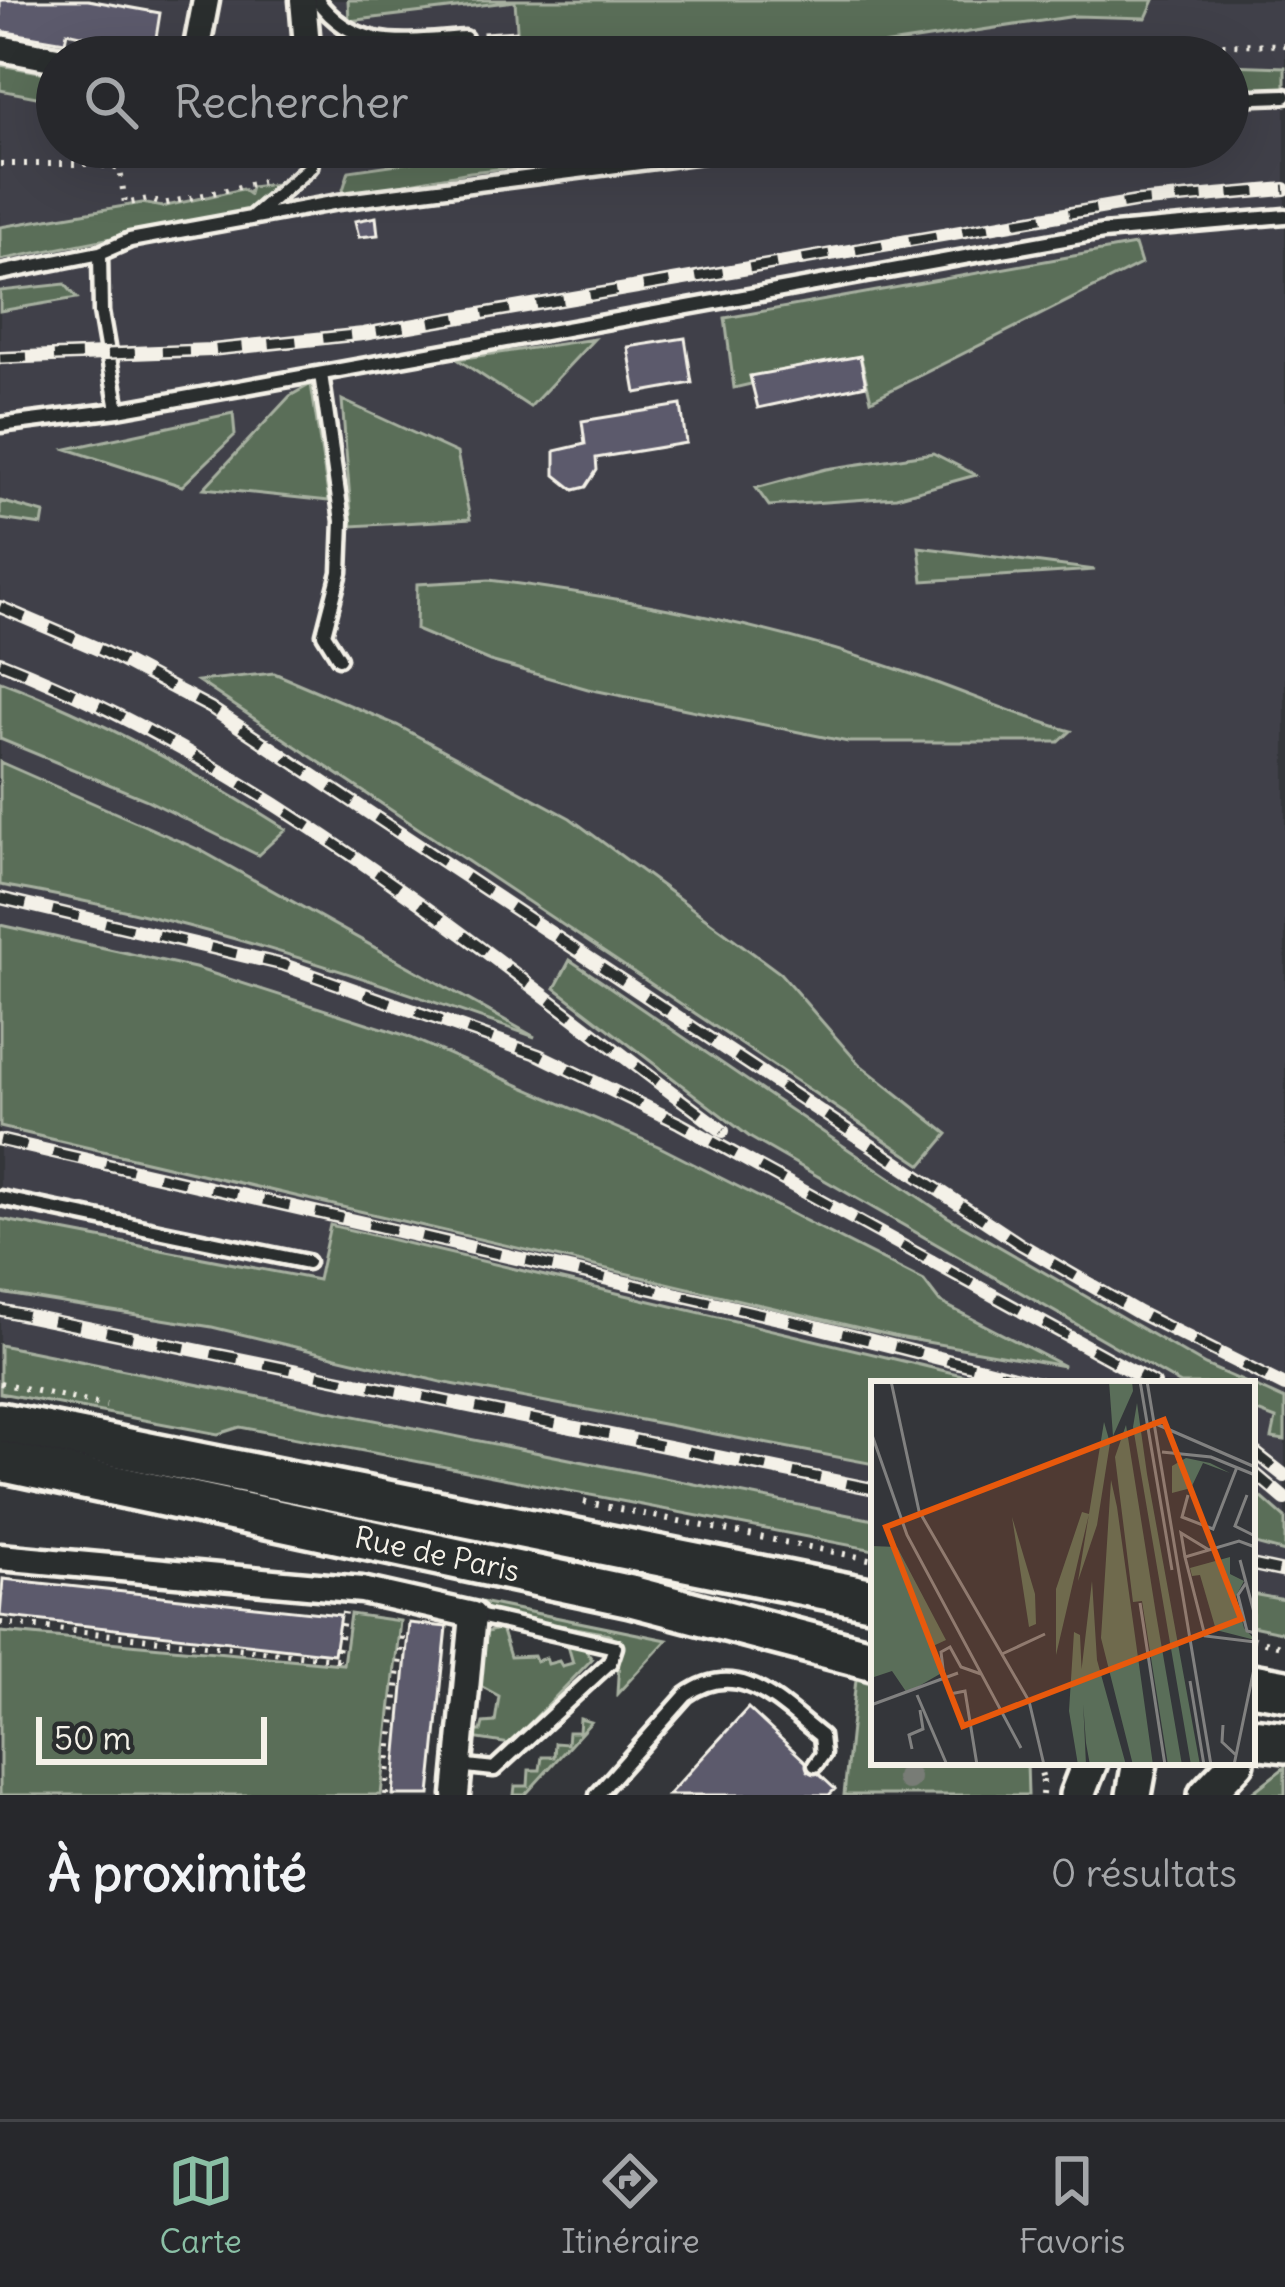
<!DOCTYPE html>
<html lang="fr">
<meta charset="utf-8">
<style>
:root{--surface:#27282c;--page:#333438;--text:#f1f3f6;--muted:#a4a6a9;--line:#434448;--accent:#8abfa5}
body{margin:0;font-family:Delius,sans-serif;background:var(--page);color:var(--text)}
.scale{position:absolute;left:36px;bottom:30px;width:231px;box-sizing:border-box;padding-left:12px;border:6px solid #f4f1e8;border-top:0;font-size:33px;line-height:42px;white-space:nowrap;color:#f4f1e8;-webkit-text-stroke:9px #2a2d2e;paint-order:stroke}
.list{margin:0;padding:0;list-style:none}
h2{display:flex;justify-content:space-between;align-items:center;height:156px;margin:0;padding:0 48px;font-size:51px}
h2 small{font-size:39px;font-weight:400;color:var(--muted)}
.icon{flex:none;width:66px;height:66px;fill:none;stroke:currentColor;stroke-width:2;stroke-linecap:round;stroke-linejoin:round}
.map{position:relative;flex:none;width:1285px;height:1795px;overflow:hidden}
.search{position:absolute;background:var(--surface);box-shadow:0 12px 48px #0002;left:36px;right:36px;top:36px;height:132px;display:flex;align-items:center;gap:30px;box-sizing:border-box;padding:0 42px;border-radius:66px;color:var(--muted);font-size:45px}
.sheet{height:324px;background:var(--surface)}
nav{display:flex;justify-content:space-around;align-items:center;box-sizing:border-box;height:168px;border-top:3px solid var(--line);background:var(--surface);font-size:33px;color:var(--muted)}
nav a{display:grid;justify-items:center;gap:6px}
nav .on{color:var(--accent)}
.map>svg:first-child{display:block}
.built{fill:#404149;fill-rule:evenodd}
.green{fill:#5a6e59;stroke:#a7b0a0;stroke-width:3}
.building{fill:#5c5a6c;stroke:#f4f1e8;stroke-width:3}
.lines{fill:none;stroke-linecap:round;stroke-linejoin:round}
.service-casing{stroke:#f4f1e8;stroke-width:21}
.minor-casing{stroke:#f4f1e8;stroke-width:33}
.secondary-casing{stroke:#f4f1e8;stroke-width:42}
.primary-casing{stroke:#f4f1e8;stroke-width:48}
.path{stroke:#f4f1e8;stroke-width:6;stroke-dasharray:3 9;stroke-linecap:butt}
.service{stroke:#2a2d2e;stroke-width:12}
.minor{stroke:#2a2d2e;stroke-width:24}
.secondary{stroke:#2a2d2e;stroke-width:33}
.primary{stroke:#2a2d2e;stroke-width:39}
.rail-casing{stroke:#f4f1e8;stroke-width:14}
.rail{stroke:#2a2d2e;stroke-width:9;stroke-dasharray:27;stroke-linecap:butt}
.tree{fill:#787c76}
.labels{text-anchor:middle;stroke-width:10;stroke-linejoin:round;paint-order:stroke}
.street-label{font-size:30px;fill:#f4f1e8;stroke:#2a2d2e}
.inset-road{fill:none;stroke:#818180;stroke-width:3}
.view{fill:#e8590c;fill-opacity:0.15;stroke:#e8590c;stroke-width:6}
.inset-edge{fill:none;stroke:#f4f1e8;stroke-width:6}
</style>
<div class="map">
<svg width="1285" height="1795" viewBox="0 0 1285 1795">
<rect width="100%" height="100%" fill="#34363a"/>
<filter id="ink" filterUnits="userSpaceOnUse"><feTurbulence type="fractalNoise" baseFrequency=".00833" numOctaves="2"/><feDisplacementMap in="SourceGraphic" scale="24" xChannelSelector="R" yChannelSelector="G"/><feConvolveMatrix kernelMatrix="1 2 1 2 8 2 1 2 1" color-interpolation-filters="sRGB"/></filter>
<g filter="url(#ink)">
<!-- built -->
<path class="built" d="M0 0H1285V1617L1252 1611V1384H874V1537L0 1360ZM57 57H1228V147H57Z"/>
<!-- green -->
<path class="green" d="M348 0H1154L1146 18 1075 16 803 57H519L515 1 349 21Z
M0 65 57 75V101L0 90Z
M1228 65 1285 67V90H1228Z
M515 147H696L470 172 341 196 349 171Z
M277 184 249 211 0 260V227L142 203 162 207 242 189 249 194 251 187Z
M1135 245 1141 264 871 400 861 358 734 388 725 318Z
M65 284 77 298 0 311V291Z
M594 339 530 407 457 359Z
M311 384 329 501 204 488 290 396Z
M342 400 457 453 470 519 352 526Z
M233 413 235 435 182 486 67 449Z
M933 453 976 475 896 497 769 506 756 488 826 469Z
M0 501 44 513 42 525 0 519Z
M919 547 1095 570 923 581Z
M489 580C632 598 778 627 914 675 967 693 1017 716 1071 731L1059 742H848L588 689 490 661 416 630 417 584Z
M274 673 397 725 570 818 780 973 859 1064 948 1134 922 1165 198 681Z
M0 681C101 719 195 772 286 829L258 855 145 799 0 739Z
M0 762 202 851 535 1037C359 975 185 916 0 885Z
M0 925 195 968 404 1035 658 1146 924 1281 940 1302 1064 1366 898 1337 0 1127Z
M570 960 948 1217 1205 1365 1249 1384H1181L751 1138 555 988Z
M0 1219 318 1280 330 1225 1000 1384H874V1464L441 1382 212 1327 0 1293Z
M0 1345 874 1520V1550L240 1427 218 1434 0 1393Z
M1252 1385 1285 1400V1440L1272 1438 1276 1419 1252 1410Z
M1252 1489 1285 1518V1552L1252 1543Z
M1252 1594 1285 1600V1633L1252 1626Z
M476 1601 667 1640 617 1694 620 1643 609 1634 480 1611Z
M350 1614 400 1621 381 1795H0V1632L343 1664Z
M501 1628 510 1657 534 1656 536 1661 546 1658 548 1664 559 1661 562 1666 573 1663 567 1642 581 1644 592 1659 510 1744 472 1738V1731H481L483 1723 495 1722 499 1696 477 1684 484 1633Z
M856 1679 874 1684V1762H1027L1028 1795H844Z
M580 1719 591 1722 525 1795H514L515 1786H528L529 1770H540L542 1757H554L555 1743 567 1744 568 1732H579Z
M1285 1767V1795H1249Z"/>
<!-- building -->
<path class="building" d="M0 0H88L160 13 153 57 93 48 95 38 67 32 65 42 0 31Z
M516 31 518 57H485L484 33Z
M439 50 440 57H412V51Z
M376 217 378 235 359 237 355 221Z
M685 338 692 383 636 393 628 347Z
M860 356 866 385 758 408 750 376Z
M681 405 686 443 596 458 597 470 586 487 574 490 555 475V451L585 444 582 421Z
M3 1579 340 1615 334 1654 0 1616Z
M409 1623 447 1627 430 1795H393Z
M748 1708 835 1789 829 1795H668Z"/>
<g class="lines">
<!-- service casing -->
<g class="service-casing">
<path id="service" d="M317 0C356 53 406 42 465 38L466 57
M1228 98 1285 96
M252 217 310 167 314 147
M100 253 101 312 118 410
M0 273 100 253 130 240 338 202 764 147
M321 374 342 521 340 572 324 634 339 658
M0 425 118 410 1103 232 1285 216
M0 1198 307 1262
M458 1765 494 1769 610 1662 615 1647 474 1615
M597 1795 686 1695C739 1657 779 1703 821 1736L823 1754 815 1765"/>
</g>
<!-- minor casing -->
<g class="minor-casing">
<path id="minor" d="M303 0 308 57
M0 48 57 59
M195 57 206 0
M0 1557 362 1590 473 1615 456 1795"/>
</g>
<!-- secondary casing -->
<g class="secondary-casing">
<path id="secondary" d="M1077 1795 1090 1762
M1134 1795 1140 1762
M1206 1795 1237 1762"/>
</g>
<!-- primary casing -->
<g class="primary-casing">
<g id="primary">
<path d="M0 1423 874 1599"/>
<path id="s1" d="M0 1461 631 1596 874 1660"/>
<path d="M1252 1684 1285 1690"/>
<path d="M1252 1738 1285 1742"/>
</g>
</g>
<!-- path -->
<path class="path" d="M995 57 1172 43 1285 45
M92 147 96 164 120 169 125 204 148 199 163 204 262 182
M0 164H96
M0 1383 106 1406
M584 1502 874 1560
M0 1623 337 1659 344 1612
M1252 1639 1285 1647
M1038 1762 1043 1779 1048 1780
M386 1795 403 1628
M1042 1795 1043 1779"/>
<!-- service -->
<use href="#service" class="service"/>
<!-- minor -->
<use href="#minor" class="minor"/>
<!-- secondary -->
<use href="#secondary" class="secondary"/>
<!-- primary -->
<use href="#primary" class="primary"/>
<!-- rail casing -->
<g class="rail-casing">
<path id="rail" d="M0 358 211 350 363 334 1135 202 1285 189
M0 607 103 651 211 708 1020 1244 1139 1313 1285 1386
M0 662C268 767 494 961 723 1131
M0 898 284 965 539 1055 679 1123 1155 1384
M0 1140 805 1324 1042 1384
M0 1310 874 1489
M1252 1450 1285 1476
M1252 1471 1285 1499
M1252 1565 1285 1572"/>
</g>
<!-- rail -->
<use href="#rail" class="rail"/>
</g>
<!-- trees -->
<circle class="tree" cx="908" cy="1778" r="12"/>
</g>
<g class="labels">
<!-- street labels -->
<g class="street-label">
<text dy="10" stroke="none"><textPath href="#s1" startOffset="447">Rue de Paris</textPath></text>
</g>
</g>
<!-- overview -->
<g transform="translate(871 1381)">
<rect width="384" height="384" fill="#34363a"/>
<path d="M238 0H261L262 10 242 55ZM266 22 276 93 329 384H320L262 46ZM233 41 239 62 226 144 207 200ZM255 44 285 233 311 384H297L271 220 262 221 244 76ZM315 77 339 82 359 92 332 82 320 107 301 112V85ZM240 99 246 126 282 384H262L230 257ZM211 131 218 133 185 274V208ZM141 136 164 213 165 243 158 246ZM0 165 26 166 75 259 62 265 74 290 36 312 21 290 0 297ZM359 176V193L373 200 365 215 373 247 384 259 345 249 329 194 321 195 319 187ZM221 200 226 279 255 384H219L215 362 210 293ZM203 251 209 254 215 384H207L198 330Z" fill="#5a6e59"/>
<path class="inset-road" d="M20 0 48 130 158 320 173 384M269 0 301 189M276 0 340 384M285 43 384 86M0 51 36 154 150 367M291 71 340 76 384 94M317 114 311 136 342 148 366 86M376 114 364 145 384 155M384 166 368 160 314 176 334 255 384 261M314 176 310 152 338 169M369 179 384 235M375 202 367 214 376 250 384 252M269 222 294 384M131 273 174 253M73 296 70 271 79 266 90 286 110 293M319 300 333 384M79 313 94 310 106 384M46 314 76 384M0 324 87 292M352 344 351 361 365 374M41 368 38 354 52 348 49 329M363 384 384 283"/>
<path class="view" d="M293 39 370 238 92 345 15 146Z"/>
<rect width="384" height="384" class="inset-edge"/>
</g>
</svg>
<div class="scale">50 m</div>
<div class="search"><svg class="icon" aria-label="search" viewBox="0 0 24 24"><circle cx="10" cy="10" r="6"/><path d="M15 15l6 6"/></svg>Rechercher</div>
</div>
<section class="sheet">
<h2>À proximité<small>0 résultats</small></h2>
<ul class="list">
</ul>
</section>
<nav>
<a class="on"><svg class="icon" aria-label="map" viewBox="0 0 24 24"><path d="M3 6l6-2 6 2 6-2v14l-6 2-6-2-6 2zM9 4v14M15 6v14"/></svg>Carte</a>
<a><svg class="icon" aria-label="directions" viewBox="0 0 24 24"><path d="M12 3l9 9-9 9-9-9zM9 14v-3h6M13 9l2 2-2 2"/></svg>Itinéraire</a>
<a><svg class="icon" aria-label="saved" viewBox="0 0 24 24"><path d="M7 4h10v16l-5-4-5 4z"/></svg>Favoris</a>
</nav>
